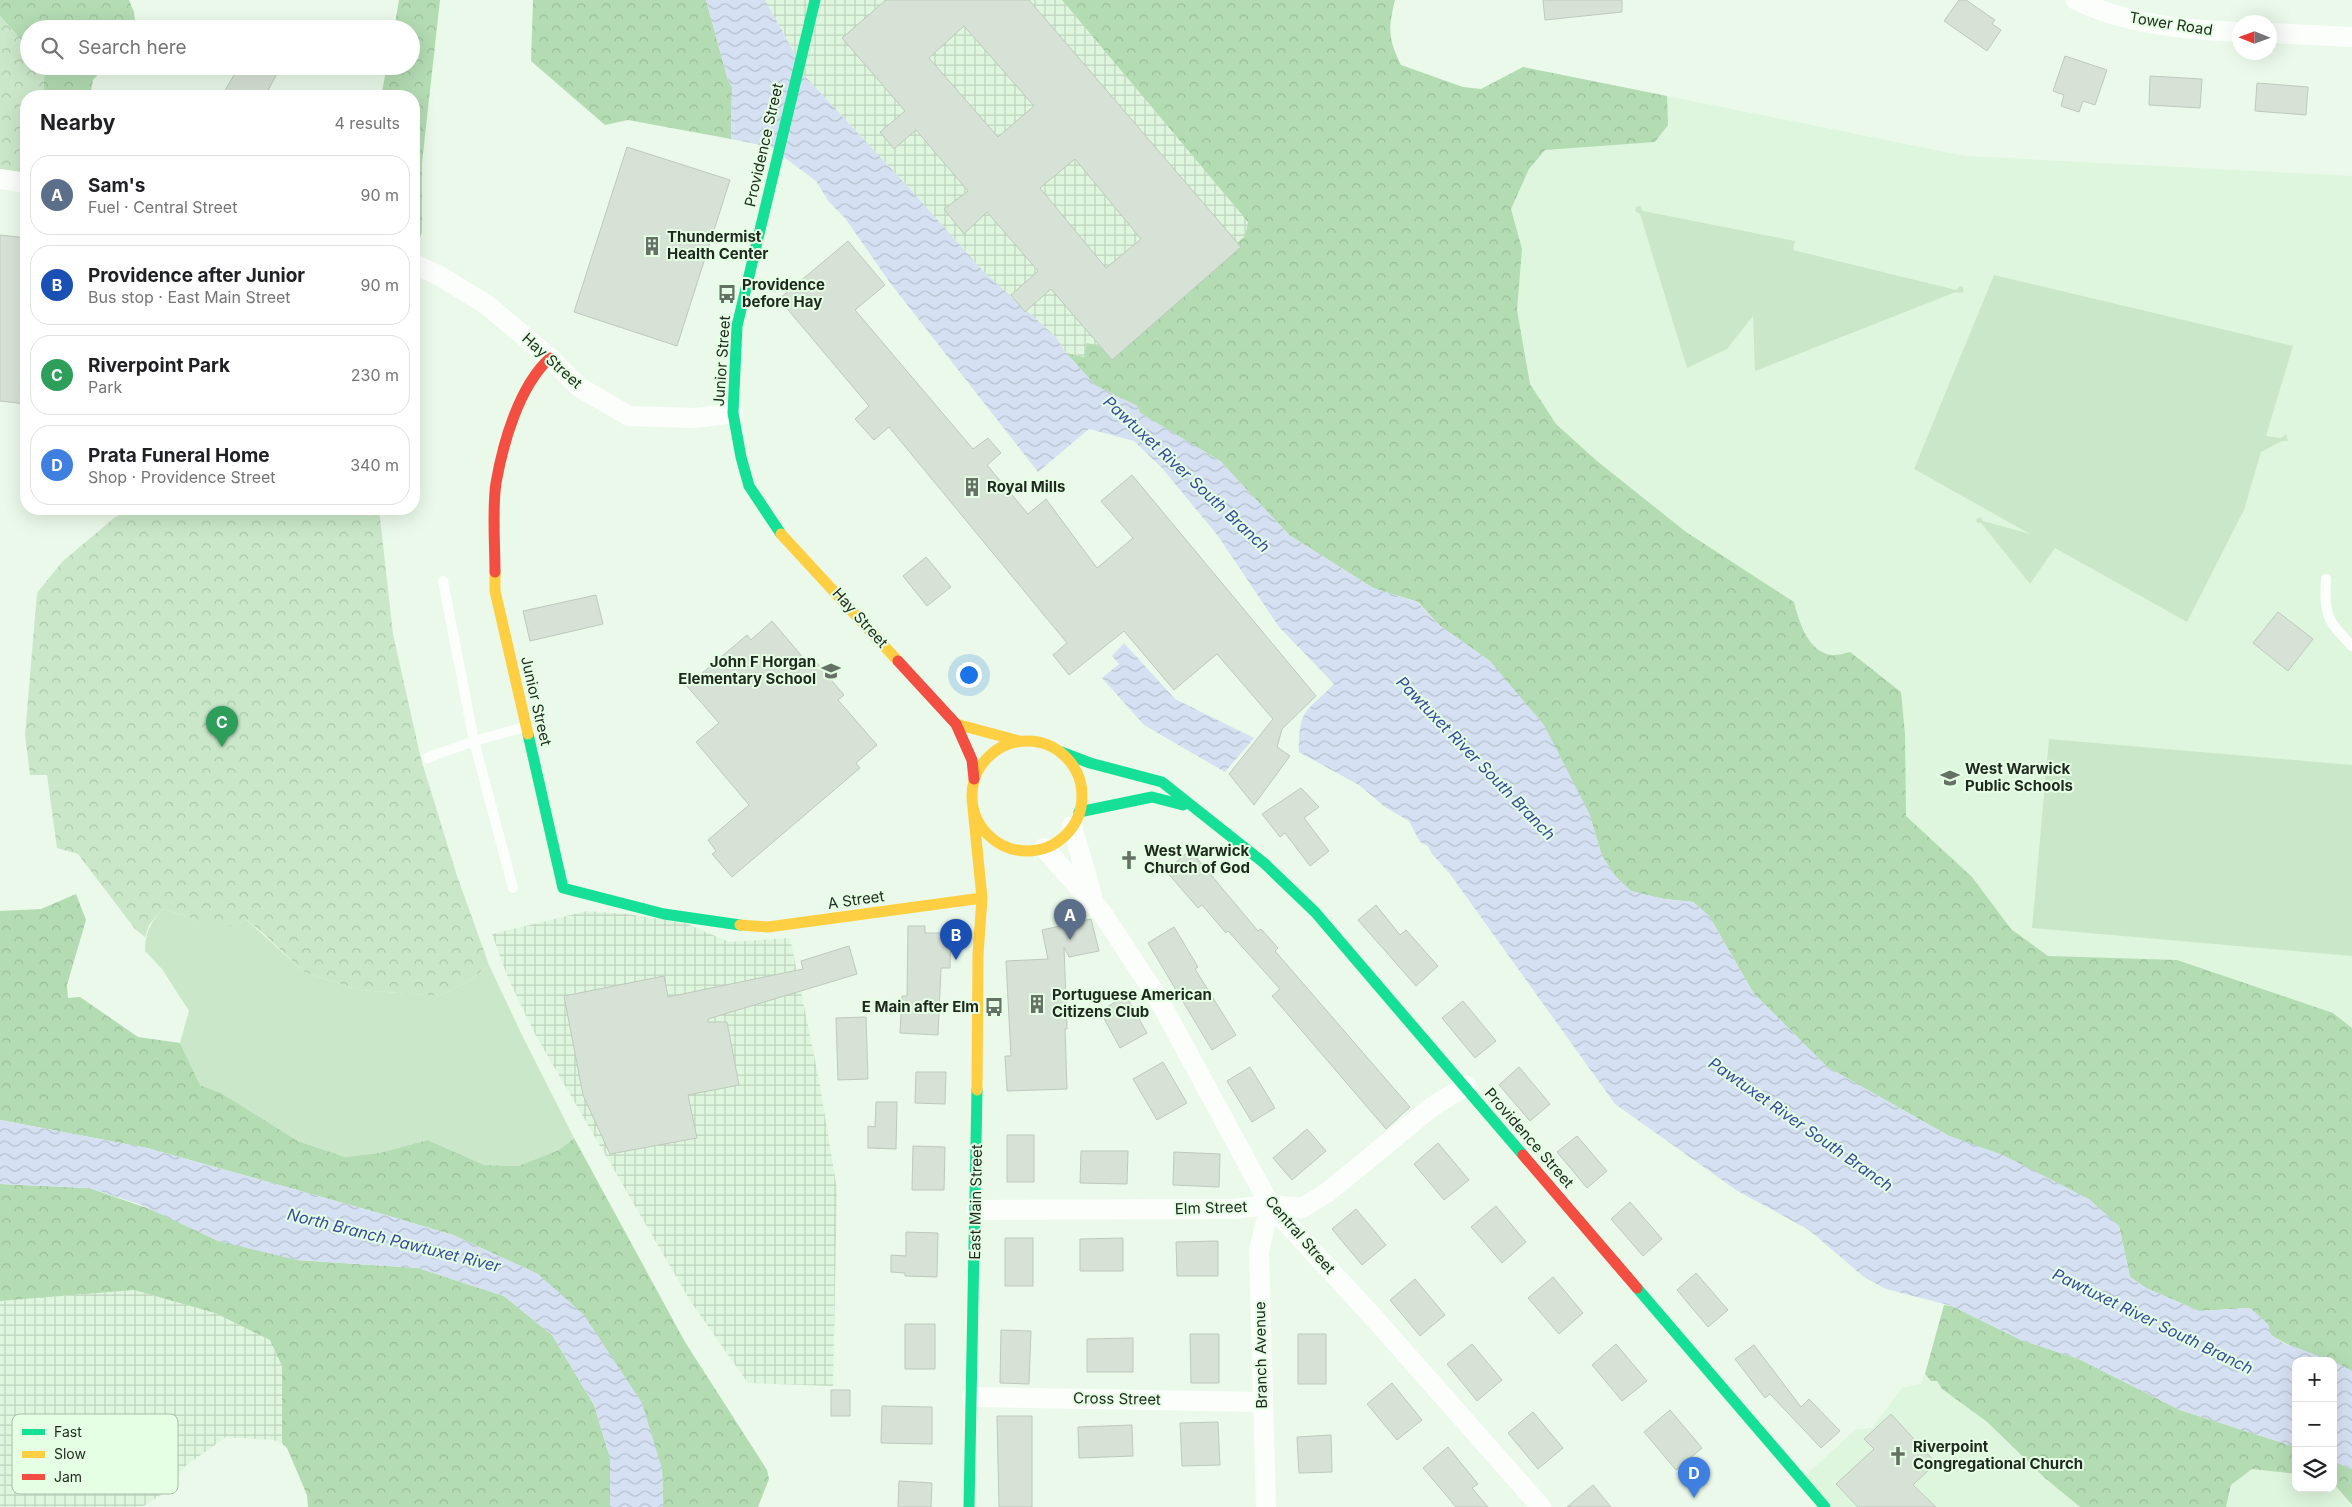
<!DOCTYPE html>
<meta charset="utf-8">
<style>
:root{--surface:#fff;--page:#f2f2f2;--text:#202124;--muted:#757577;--line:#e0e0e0;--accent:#667166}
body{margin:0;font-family:Inter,sans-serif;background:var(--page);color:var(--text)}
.controls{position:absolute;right:15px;bottom:15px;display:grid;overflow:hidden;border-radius:10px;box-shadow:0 5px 20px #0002}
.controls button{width:45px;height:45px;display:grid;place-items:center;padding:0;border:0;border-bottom:1px solid var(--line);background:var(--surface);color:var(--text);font:25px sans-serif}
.compass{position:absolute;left:2232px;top:15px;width:45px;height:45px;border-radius:50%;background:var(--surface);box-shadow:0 5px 20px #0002;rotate:271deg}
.you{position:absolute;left:968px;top:674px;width:18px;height:18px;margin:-12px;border:4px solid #fff;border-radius:50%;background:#1a73e8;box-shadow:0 0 0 8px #1a73e833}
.badge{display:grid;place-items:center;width:32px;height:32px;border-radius:50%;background:var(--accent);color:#fff;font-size:16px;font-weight:700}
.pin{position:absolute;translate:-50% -41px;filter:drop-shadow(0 1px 2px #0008)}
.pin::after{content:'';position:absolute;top:26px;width:18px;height:15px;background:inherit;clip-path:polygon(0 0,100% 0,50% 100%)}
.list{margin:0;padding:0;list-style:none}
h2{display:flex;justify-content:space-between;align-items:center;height:65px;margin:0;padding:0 20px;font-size:21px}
h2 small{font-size:16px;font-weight:400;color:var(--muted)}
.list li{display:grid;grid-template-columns:32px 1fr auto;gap:15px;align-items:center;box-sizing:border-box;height:80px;margin:0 10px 10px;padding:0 10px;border:1px solid var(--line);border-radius:20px}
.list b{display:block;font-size:19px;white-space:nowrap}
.list p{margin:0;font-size:16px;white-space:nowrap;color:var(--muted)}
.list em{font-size:16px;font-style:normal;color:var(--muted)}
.icon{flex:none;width:28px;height:28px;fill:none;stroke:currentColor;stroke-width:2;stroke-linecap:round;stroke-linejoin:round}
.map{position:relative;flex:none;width:2352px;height:1507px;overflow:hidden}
.search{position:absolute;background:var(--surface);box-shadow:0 5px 20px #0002;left:20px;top:20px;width:400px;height:55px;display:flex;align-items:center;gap:12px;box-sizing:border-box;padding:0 18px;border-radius:28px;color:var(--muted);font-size:19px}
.panel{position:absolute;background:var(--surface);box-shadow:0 5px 20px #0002;left:20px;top:90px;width:400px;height:425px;border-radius:20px}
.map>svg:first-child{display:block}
.built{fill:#def6dd}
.industrial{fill:url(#industrial-grid)}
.grass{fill:#cae8c9}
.forest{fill:url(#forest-crowns)}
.park{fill:url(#park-crowns)}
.water{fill:url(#water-waves)}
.building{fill:#d7e2d6;stroke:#bdc9bc;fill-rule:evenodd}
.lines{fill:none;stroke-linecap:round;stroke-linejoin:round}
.lane{stroke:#fcfefc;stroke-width:10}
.street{stroke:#fcfefc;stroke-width:20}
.fast{stroke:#16e098;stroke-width:11}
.slow{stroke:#ffcf43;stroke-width:11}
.jam{stroke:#f24e42;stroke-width:11}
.labels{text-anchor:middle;stroke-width:4;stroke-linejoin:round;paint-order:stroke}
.street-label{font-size:15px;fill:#1f281f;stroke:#e4ffe3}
.poi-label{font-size:15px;font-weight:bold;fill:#1f281f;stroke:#e4ffe3;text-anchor:start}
.water-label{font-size:16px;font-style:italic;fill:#354a9e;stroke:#e4ffe3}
.key{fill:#e4ffe3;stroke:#a9bea8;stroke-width:1}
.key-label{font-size:14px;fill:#1f281f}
</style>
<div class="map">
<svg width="2352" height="1507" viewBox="0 0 2352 1507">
<defs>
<pattern id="industrial-grid" width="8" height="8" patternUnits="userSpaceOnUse" patternTransform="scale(1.25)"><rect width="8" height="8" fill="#def6dd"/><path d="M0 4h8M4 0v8" fill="none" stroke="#bed3bd"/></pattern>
<pattern id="forest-crowns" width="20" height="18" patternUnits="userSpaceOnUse" patternTransform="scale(1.25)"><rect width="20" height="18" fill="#b3dcb3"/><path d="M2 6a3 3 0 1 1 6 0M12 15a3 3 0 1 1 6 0" fill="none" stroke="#9abd9a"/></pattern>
<pattern id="park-crowns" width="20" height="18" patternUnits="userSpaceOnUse" patternTransform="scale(1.25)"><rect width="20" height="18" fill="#cae8c9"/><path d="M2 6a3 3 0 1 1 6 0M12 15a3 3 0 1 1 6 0" fill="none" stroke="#adc7ac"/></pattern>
<pattern id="water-waves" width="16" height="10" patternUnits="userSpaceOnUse" patternTransform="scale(1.25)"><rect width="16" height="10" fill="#d5e1f2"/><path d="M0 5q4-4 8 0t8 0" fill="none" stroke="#b6c1cf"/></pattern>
</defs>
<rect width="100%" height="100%" fill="#eaf9e9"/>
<!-- built -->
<path class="built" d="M1523 67 1965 156 2352 176V1343L1311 408Z
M1925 1374 1931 1381H1937L1942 1389 1986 1421 2045 1477 2080 1507H1825L1805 1476 1855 1430 1872 1428 1902 1388 1921 1384Z
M2252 1469 2296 1474V1488H2333V1483L2352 1507H2226L2231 1485Z"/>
<!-- industrial -->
<path class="industrial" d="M765 0H1062L1248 222 1245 236 1135 332 1084 357 1066 353 1056 337 984 272 910 189 801 72 796 56Z
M587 911 627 914 685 923 729 942 790 938 819 1080 837 1190 833 1386 748 1383 691 1302 535 1034 508 978 492 934Z
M134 1290 215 1313 270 1340 282 1366V1443L273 1440 226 1437 185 1466 164 1493 142 1507H0V1301Z"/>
<!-- grass -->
<path class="grass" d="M1640 206 1643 211 1795 241 1793 250 1956 290 1960 286 1963 287V292L1959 293 1956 292 1755 371 1753 316 1727 349 1687 368 1640 214 1635 211 1636 207Z
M1994 275 2293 346 2266 436 2281 438 2286 434 2288 441H2282L2261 452 2244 510 2187 622 2055 548 2030 584 1981 523H1977L1976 519 1981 517 1983 521 2030 534 1914 469Z
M2049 739 2352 765V956L2032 928Z
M162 909 184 915 218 929 247 920 304 972 359 990 440 996 472 979 489 965 521 1033 574 1138 559 1150 518 1166 484 1165 428 1140 379 1153 345 1157 298 1141 221 1093 200 1085 180 1043 189 1011 162 969 145 951C145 933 150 924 162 909Z"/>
<!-- forest -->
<path class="forest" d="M0 0H129L134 12 136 29H29V49L0 16Z
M399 0H440L422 163V232L414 256V96H381L387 66H411V29H394Z
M533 0H706L728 80 732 87 731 139 628 120 605 125 531 61Z
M1062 0H1395C1388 28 1388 39 1401 65L1463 87 1481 89 1523 67 1667 96 1668 125 1655 142 1545 150 1529 169 1511 209 1522 249 1517 310 1530 384 1556 424 1597 461 1686 532 1794 602C1799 621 1807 651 1831 655 1836 656 1845 653 1850 652L1901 692 1905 734 1906 816 1972 877 2011 929 2048 956 2177 960 2333 1013 2352 1028V1371C2326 1357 2295 1351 2271 1335L2267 1324 2250 1308 2199 1311 2146 1288 2130 1277 2119 1226 2003 1156 1949 1136 1827 1067 1754 994 1709 916 1693 902 1664 899 1630 891 1616 877 1602 856 1589 813 1490 661 1440 626 1418 602 1373 588 1289 535 1220 461 1140 413 1137 406 1096 386 1066 353 1084 357 1087 343 1102 347 1135 332 1245 236 1248 222Z
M44 66H106L93 80 90 96H43Z
M76 894 86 920 67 985 68 998 80 997 138 1037 180 1043 200 1085 221 1093 298 1141 345 1157 379 1153 428 1140 484 1165 518 1166 559 1150 574 1138 685 1342 767 1470 769 1479 758 1507H663L662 1469 538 1274 453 1235 382 1214 147 1148 0 1120V911L41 909Z
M0 1184 89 1188 297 1260 418 1268 504 1296 552 1335 594 1405 610 1458V1507H308L307 1495 287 1448 282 1443V1366L270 1340 215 1313 134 1290 0 1301Z
M1944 1305 1952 1306 2021 1340 2079 1359 2180 1410 2296 1447V1474L2252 1469 2231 1485 2226 1507H2080L2045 1478 1986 1421 1942 1389 1937 1381H1931L1925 1374Z
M2333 1461 2352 1469V1505L2333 1483Z"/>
<!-- park -->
<path class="park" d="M0 16 29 49V66L45 67 43 96H26V148L21 155 19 188 0 187Z
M130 509H379L393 634 421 759 457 876 489 965 472 979 440 996 359 990 304 972 264 934 247 920 218 930 184 915 162 909 149 925 145 937 135 929 78 854 57 848 47 775H30L25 735 37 593 62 562 114 518Z"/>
<!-- water -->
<path class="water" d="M706 0H765L796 56 801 72 910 189 984 272 1056 337 1066 353 1096 386 1137 406 1140 413 1220 461 1289 535 1373 588 1417 602 1440 626 1490 661 1544 725 1589 813 1602 856 1616 877 1631 891 1664 899 1693 902 1709 916 1754 994 1827 1067 1949 1136 2003 1155 2089 1199 2119 1226 2130 1277 2146 1288 2199 1311 2250 1308 2268 1324 2271 1335 2283 1343 2333 1361H2296V1447L2180 1410 2079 1359 2021 1340 1952 1306 1886 1289 1864 1277 1809 1230 1736 1190 1615 1104 1450 874 1432 854 1428 846 1420 842 1409 821 1385 807 1359 785 1299 752C1299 707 1306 713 1334 684L1279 627 1218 536 1162 468 1134 441 1089 429 1038 472 891 284 845 218 829 202 816 181 785 158 775 148 731 139 732 87 728 80Z
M1124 643 1175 699 1254 738 1225 772 1144 725 1102 678 1119 664 1112 656Z
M0 1120 147 1148 382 1214 453 1235 538 1274 584 1315 642 1403 662 1469 663 1507H610V1458L594 1405 552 1335 504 1296 418 1268 297 1260 218 1241 139 1204 89 1188 0 1184Z
M2333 1361 2352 1371V1469L2333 1461Z"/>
<!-- building -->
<path class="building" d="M886 0H1029L1241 247 1112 360 1051 289 1025 312 1011 295 1038 271 987 212 964 234 944 209 968 191 916 130 894 149 880 132 905 111 842 38ZM964 26 1034 106 998 137 929 58ZM1075 159 1141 239 1106 268 1040 188Z
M1543 0H1622V12L1545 20Z
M1959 0H1966L1995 20 1992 24 2001 30 1987 51 1944 21Z
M2065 56 2107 70 2095 105 2083 101 2079 112 2061 106 2064 95 2053 91Z
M239 66H281L265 96H222Z
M2150 76 2202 79 2200 108 2149 105Z
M2257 83 2308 87 2306 115 2255 111Z
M627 147 730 180 677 346 574 312Z
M0 235 26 238V404L0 401Z
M848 241 885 285 855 310 973 449 988 438 1001 453 987 465 1028 514 1046 499 1097 568 1133 538 1101 501 1132 475 1316 696 1282 729 1277 747 1290 756 1254 805 1229 774 1273 719 1217 654 1174 690 1124 631 1069 675 1053 655 1067 643 889 427 874 440 855 419 869 406 779 299Z
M926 557 951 587 927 606 903 576Z
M596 595 603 624 530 641 523 611Z
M2278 612 2313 639 2288 671 2253 643Z
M772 621 811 667 816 662 844 695 838 700 877 745 856 763 860 768 732 877 712 854 716 851 708 840 749 805 696 742 719 723 687 686 747 635 751 640Z
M1301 788 1319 807 1304 818 1329 851 1310 866 1285 833 1280 837 1262 814Z
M1190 850 1258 931 1261 929 1278 948 1275 951 1410 1107 1386 1129 1272 996 1280 989 1228 931 1226 933 1202 905 1198 908 1166 871Z
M1376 905 1400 935 1406 930 1438 966 1416 986 1358 920Z
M1091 919 1099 951 1069 957 1064 947 1067 1029H1065L1067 1089 1007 1091 1005 1056H1011L1006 961 1048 959 1042 930Z
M908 926H925V933H951L950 968H941L938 1035 900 1033 902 996H907Z
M1174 927 1198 967 1195 969 1236 1035 1212 1050 1148 943Z
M849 946 857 974 708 1019V1022H727L739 1085 688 1095 697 1138 610 1154 583 1095 564 996 664 976 668 997 803 969 801 961Z
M1126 996 1147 1033 1120 1048 1100 1011Z
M1463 1001 1496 1041 1475 1058 1442 1018Z
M866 1017 868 1079 838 1080 836 1018Z
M1163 1062 1187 1103 1157 1120 1133 1079Z
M1250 1067 1275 1108 1252 1122 1227 1081Z
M1519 1067 1550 1104 1530 1121 1499 1085Z
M916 1072H946L945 1104 915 1103Z
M876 1102H897L896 1149 868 1148V1126L875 1127Z
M1307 1129 1326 1151 1292 1180 1273 1158Z
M1007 1135H1034V1182H1007Z
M1577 1136 1607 1171 1587 1188 1557 1152Z
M1438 1143 1469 1180 1444 1200 1414 1164Z
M913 1146 945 1147 944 1190H912Z
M1081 1151H1128L1127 1184 1080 1183Z
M1174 1152 1220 1154 1219 1187 1173 1185Z
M1630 1202 1662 1239 1643 1256 1611 1219Z
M1496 1206 1526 1242 1502 1263 1471 1227Z
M1356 1209 1386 1245 1362 1265 1332 1229Z
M906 1232 938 1233 937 1277 905 1276V1273L891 1272V1255L906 1256Z
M1005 1238H1033V1286H1005Z
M1123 1238V1271H1080V1239Z
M1218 1241V1276H1177L1176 1242Z
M1696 1273 1728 1310 1708 1327 1677 1290Z
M1553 1277 1583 1313 1559 1334 1528 1298Z
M1415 1279 1445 1315 1420 1336 1390 1300Z
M905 1324H935V1369H905Z
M1001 1330 1031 1331 1029 1384 1000 1383Z
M1190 1334H1219V1383H1191Z
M1298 1334H1326V1384H1298Z
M1133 1338V1372H1087V1339Z
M1472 1344 1502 1380 1477 1401 1447 1364Z
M1616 1344 1647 1381 1622 1401 1592 1365Z
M1754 1345 1801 1407 1809 1399 1840 1431 1821 1448 1770 1394 1765 1398 1735 1359Z
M1392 1383 1422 1420 1397 1440 1367 1404Z
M831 1390H850V1416H831Z
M882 1406 932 1407V1444L881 1443Z
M1670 1410 1702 1448 1676 1470 1644 1432Z
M1533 1412 1563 1448 1538 1469 1508 1433Z
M1891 1414 1936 1463 1913 1485 1936 1507H1858L1836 1484 1874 1449 1864 1439Z
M997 1416H1032V1507H999Z
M1218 1422 1220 1465 1182 1466 1180 1423Z
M1132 1425 1133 1456 1079 1458 1078 1427Z
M1331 1435 1332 1472 1299 1473 1297 1437Z
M1448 1447 1478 1484 1472 1488 1488 1507H1456L1423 1468Z
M899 1481 932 1483 931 1507H898Z
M1593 1485 1611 1507H1567Z"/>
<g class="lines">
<!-- lane -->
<path class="lane" d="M2326 579C2324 616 2327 620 2352 646
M443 581 474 741 513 888
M427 758 474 741 525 727"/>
<!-- street -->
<path class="street" d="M2076 0C2126 24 2185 30 2240 32
M2270 33 2352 37
M0 179 26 183
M414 264 440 276 487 305 550 358 579 387 629 416 696 418 733 413
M1072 826 1092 895
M1044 848 1102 913 1158 998 1270 1205 1375 1319 1541 1507
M976 1210 1234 1209 1270 1205 1302 1208 1328 1192 1433 1106 1466 1086
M972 1397 1262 1402
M1266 1507 1259 1251 1270 1205"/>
<!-- fast -->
<path class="fast" d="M781 534 749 486 741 457 733 413 737 326 815 0
M528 734 563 888 664 914 740 925
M1061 752 1090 763 1162 782 1264 863 1315 912 1523 1155
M1079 812 1152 797 1183 805
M1637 1288 1825 1507
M969 1507 977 1090"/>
<!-- slow -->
<path class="slow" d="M781 534 898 661
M495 572V591L528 734
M956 724 1019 741
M972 796a55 55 0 1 1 110 0a55 55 0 1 1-110 0Z
M973 808 982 898 978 954 977 1090
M740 925 768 927 982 898"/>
<!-- jam -->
<path class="jam" d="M495 572C495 545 492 509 496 483 503 443 519 386 550 358
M898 661 956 724 972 760 974 779
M1523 1155 1637 1288"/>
</g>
<!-- icons -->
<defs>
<g id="building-bare" transform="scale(1.5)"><path d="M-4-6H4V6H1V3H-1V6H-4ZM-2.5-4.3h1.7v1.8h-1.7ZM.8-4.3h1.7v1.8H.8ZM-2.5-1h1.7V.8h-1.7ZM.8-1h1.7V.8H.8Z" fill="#667166" stroke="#e4ffe3" stroke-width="2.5" paint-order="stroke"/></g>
<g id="bus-bare" transform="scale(1.5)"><path d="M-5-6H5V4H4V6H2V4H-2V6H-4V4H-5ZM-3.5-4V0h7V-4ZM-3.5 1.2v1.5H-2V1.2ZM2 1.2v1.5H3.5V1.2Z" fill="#667166" stroke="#e4ffe3" stroke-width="2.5" paint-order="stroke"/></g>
<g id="school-bare" transform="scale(1.5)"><path d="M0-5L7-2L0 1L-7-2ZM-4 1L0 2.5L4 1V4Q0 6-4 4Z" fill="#667166" stroke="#e4ffe3" stroke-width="2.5" paint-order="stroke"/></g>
<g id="church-bare" transform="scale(1.5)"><path d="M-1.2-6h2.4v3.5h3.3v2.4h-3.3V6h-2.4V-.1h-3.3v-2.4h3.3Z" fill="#667166" stroke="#e4ffe3" stroke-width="2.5" paint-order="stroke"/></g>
</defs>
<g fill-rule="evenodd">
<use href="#building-bare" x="652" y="246"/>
<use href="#bus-bare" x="727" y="294"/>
<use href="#building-bare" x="972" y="487"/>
<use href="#school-bare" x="831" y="671"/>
<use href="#school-bare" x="1950" y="778"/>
<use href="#church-bare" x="1129" y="860"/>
<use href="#building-bare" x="1037" y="1004"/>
<use href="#bus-bare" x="994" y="1007"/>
<use href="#church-bare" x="1898" y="1456"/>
</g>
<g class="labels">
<!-- street labels -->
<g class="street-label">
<text transform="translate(2171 24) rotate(9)" y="5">Tower Road</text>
<text transform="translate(764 145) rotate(-77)" y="5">Providence Street</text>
<text transform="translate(552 361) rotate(42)" y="5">Hay Street</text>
<text transform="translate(722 361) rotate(-86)" y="5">Junior Street</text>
<text transform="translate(860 618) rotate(48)" y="5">Hay Street</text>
<text transform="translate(536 701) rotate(77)" y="5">Junior Street</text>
<text transform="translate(856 900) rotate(-8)" y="5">A Street</text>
<text transform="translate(1529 1138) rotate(49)" y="5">Providence Street</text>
<text transform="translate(976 1202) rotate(-89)" y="5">East Main Street</text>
<text transform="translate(1211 1208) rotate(-2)" y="5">Elm Street</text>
<text transform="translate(1300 1235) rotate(49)" y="5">Central Street</text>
<text transform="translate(1261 1355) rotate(-91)" y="5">Branch Avenue</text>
<text transform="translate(1117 1399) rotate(1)" y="5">Cross Street</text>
</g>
<!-- poi labels -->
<g class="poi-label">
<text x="667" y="242">Thundermist<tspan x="667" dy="17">Health Center</tspan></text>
<text x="742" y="290">Providence<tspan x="742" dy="17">before Hay</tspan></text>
<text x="987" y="492">Royal Mills</text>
<text x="816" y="667" text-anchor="end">John F Horgan<tspan x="816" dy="17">Elementary School</tspan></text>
<text x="1965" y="774">West Warwick<tspan x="1965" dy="17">Public Schools</tspan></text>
<text x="1144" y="856">West Warwick<tspan x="1144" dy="17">Church of God</tspan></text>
<text x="1052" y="1000">Portuguese American<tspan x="1052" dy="17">Citizens Club</tspan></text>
<text x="979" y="1012" text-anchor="end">E Main after Elm</text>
<text x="1913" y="1452">Riverpoint<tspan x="1913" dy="17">Congregational Church</tspan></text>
</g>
<!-- water labels -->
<g class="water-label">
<text transform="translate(1187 474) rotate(43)" y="6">Pawtuxet River South Branch</text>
<text transform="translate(1476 758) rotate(46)" y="6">Pawtuxet River South Branch</text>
<text transform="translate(1801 1124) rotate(35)" y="6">Pawtuxet River South Branch</text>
<text transform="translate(394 1240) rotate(14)" y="6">North Branch Pawtuxet River</text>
<text transform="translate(2153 1321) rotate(26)" y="6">Pawtuxet River South Branch</text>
</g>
</g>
<!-- legend -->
<rect x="12" y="1414" width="166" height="80" rx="8" class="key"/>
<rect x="22" y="1429" width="23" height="6" fill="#16e098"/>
<rect x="22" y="1451" width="23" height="7" fill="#ffcf43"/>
<rect x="22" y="1474" width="23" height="6" fill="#f24e42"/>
<g class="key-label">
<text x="54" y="1437">Fast</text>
<text x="54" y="1459">Slow</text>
<text x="54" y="1482">Jam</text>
</g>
</svg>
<div class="controls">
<button>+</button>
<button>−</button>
<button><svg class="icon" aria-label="layers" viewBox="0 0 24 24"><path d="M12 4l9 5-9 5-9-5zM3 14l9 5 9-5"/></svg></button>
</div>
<svg class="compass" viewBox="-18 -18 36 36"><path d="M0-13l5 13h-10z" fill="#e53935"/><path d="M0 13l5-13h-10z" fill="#757577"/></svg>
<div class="you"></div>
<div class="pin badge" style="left:1070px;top:940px;background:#5c6f8a">A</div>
<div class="pin badge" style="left:956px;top:960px;background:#1a4fb4">B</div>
<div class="pin badge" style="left:222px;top:747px;background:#2e9e5b">C</div>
<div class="pin badge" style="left:1694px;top:1498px;background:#3f7fe0">D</div>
<div class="search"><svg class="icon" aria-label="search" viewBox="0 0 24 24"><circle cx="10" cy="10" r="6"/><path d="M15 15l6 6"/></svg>Search here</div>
<section class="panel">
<h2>Nearby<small>4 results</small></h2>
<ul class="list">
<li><span class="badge" style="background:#5c6f8a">A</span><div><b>Sam's</b><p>Fuel · Central Street</p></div><em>90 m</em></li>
<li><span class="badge" style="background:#1a4fb4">B</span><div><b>Providence after Junior</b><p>Bus stop · East Main Street</p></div><em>90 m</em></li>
<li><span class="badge" style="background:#2e9e5b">C</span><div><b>Riverpoint Park</b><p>Park</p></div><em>230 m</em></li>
<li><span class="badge" style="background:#3f7fe0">D</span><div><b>Prata Funeral Home</b><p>Shop · Providence Street</p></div><em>340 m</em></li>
</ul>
</section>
</div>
